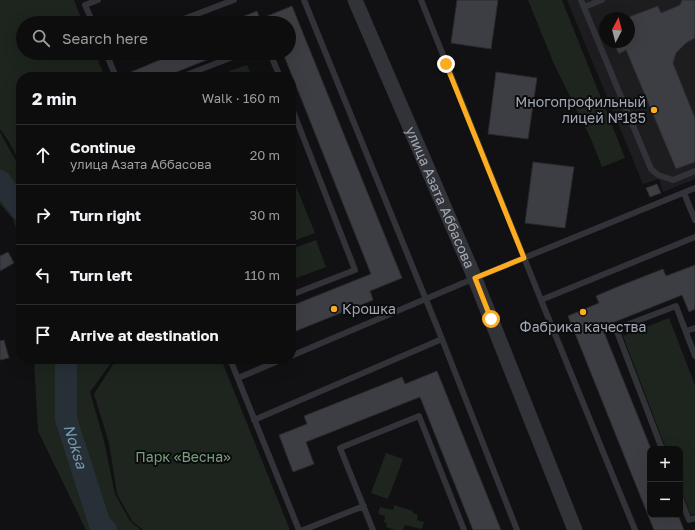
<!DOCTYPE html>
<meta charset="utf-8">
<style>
:root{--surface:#0d0d0e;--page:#1b1b1c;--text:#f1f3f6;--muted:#9a9c9e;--line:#2d2d2e}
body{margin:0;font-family:"Golos Text",sans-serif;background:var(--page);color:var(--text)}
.controls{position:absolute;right:12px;bottom:12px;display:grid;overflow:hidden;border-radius:8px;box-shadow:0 4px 16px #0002}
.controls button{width:36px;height:36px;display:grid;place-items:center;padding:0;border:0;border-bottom:1px solid var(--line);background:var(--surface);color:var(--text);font:20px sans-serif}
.compass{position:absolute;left:599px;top:12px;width:36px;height:36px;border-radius:50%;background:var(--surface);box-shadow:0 4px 16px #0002;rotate:7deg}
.stop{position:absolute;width:12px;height:12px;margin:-9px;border:3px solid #fdab1f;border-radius:50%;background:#fff}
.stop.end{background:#fdab1f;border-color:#fff;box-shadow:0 1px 4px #0008}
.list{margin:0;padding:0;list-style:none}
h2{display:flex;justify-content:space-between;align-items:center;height:52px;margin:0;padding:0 16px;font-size:17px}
h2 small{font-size:13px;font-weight:400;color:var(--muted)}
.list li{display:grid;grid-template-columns:26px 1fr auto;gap:12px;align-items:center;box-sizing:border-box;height:60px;padding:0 16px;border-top:1px solid var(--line)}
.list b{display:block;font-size:15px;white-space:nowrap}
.list p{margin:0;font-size:13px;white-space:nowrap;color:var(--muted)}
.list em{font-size:13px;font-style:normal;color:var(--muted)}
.icon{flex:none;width:22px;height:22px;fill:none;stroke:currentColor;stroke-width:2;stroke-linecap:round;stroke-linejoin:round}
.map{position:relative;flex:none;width:695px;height:530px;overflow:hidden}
.search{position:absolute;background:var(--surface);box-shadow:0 4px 16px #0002;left:16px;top:16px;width:280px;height:44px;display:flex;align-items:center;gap:10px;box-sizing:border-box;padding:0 14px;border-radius:22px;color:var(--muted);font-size:15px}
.panel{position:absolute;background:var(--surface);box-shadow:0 4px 16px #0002;left:16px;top:72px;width:280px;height:292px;border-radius:16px}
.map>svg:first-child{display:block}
.built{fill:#1d1d20;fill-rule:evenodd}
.green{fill:#1d251e}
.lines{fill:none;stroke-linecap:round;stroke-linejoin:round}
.river{stroke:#273037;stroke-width:22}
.building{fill:#3d3e43;stroke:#2b2b2f}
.service{stroke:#323338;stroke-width:6}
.tertiary{stroke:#323338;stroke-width:15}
.route{stroke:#fdab1f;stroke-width:5}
.poi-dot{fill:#fdab1f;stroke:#0c0c0e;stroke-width:1.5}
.labels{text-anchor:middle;stroke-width:4;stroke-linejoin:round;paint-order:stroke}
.poi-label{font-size:14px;fill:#a1a8b4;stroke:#0c0c0e;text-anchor:end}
.street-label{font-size:14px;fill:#a1a8b4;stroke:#0c0c0e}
.park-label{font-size:14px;fill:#77a178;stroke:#0c0c0e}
.water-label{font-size:15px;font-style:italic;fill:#7598b2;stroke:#0c0c0e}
</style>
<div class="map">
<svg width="695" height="530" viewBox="0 0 695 530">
<rect width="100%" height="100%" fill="#111113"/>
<!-- built -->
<path class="built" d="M567 0H695V179L663 192 659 179 643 184ZM605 18H629V42H605Z"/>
<!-- green -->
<path class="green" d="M0 0H74L83 23H23V53H95L105 77H21V164L9 142 0 129Z
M528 0H562L625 158 602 167 591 139 554 64Z
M247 65 252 77H231L229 71Z
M0 132 21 170V244L13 219 0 204Z
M291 174 315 233 291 242Z
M316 240 326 267 291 280V249Z
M669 318 695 385V514L691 515 680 487V449H666L623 336Z
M34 359H109L111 363 90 392 104 441 115 494 130 521 141 530H86L38 431Z
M113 359H221L290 530H143L132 521 117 494 109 443 94 394 114 363Z
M386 453 403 459 388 499 371 493Z
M394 505 413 511V513L418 515 417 520 424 522 422 529 405 525 403 530H395L386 527 387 523 384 522 385 516 378 514 380 507 393 510Z"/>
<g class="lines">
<!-- river -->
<g class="river">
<path d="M0 181 21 210"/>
<path id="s1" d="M66 359V419L100 525 106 530"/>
</g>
</g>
<!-- building -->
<path class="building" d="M457 0H498L491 49 451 43Z
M682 0H695V38L686 43 676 53 673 63 695 118V162L676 169 626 50 619 54 613 42H629V18H626L658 6 661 13 680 5Z
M292 6 402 278 370 291 373 300 291 333V306L371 274 283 53H289V23H227L257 11 260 19Z
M160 53H224L164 77H133L131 72 162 59Z
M496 72 537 78 528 139 488 134Z
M533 162 574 167 565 228 525 223Z
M657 184 661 193 650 197 646 188Z
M8 252 14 263 0 271V256Z
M695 265V309L689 312 682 295 602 327 651 449H650V515H678L684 530H654L568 316 599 303 596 296 617 287 663 269 666 276Z
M4 340 9 358 0 360V341Z
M437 371 501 530H473L420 397 306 442 314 464 293 472 279 435 307 424 304 416 402 377 405 384Z"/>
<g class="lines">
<!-- service -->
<path class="service" d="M304 0 442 339
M421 0 541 300
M581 0 651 169 658 175 673 180 695 171
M584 7 602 0
M93 23 85 5 98 0
M173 23 234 0
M106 53 116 77
M270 53 280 77
M181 77 243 53
M291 106 355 270 291 295
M684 193 695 220
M686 331 695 328
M291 356 475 278 695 188
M230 359 299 530
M238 378 283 359
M254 420 442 339 517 530
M662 449 616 329 676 306 695 356
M680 497 689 520 695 518
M303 530 364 506
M373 530 340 448 419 416 464 530
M635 530 541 300 695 237"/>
<!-- tertiary -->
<path class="tertiary" id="s2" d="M355 0 471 269 575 530"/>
</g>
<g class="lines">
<!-- route -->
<path class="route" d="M446 64 524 258 475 278 491 319"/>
</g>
<!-- markers -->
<g class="poi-dot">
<circle cx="654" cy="110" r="4"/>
<circle cx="334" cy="309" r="4"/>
<circle cx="583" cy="312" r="4"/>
</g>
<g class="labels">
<!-- poi labels -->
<g class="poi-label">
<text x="646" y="107">Многопрофильный<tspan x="646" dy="16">лицей №185</tspan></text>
<text x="342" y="314" text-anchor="start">Крошка</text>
<text x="583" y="332" text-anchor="middle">Фабрика качества</text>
</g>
<!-- street labels -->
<g class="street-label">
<text dy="5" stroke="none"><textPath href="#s2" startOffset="215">улица Азата Аббасова</textPath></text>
</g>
<!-- park labels -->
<g class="park-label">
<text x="183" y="462">Парк «Весна»</text>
</g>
<!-- water labels -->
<g class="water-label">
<text dy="5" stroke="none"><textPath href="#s1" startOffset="89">Noksa</textPath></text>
</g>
</g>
</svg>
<div class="controls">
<button>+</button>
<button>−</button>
</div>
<svg class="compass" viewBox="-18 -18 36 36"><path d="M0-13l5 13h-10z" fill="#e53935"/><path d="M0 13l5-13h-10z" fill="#9a9c9e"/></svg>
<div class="stop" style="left:491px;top:319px"></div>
<div class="stop end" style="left:446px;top:64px"></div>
<div class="search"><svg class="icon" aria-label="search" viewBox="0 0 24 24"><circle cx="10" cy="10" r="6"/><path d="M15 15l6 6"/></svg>Search here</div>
<section class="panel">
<h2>2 min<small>Walk · 160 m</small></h2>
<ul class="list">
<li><svg class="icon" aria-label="ahead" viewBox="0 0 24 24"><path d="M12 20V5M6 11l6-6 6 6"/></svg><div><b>Continue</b><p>улица Азата Аббасова</p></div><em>20 m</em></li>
<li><svg class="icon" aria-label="right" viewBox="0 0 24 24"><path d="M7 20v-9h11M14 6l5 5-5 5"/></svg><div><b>Turn right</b></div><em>30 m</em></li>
<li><svg class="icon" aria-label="left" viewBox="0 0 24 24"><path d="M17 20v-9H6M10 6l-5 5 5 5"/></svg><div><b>Turn left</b></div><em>110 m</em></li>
<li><svg class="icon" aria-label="arrive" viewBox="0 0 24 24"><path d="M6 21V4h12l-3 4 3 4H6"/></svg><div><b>Arrive at destination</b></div></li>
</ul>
</section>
</div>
